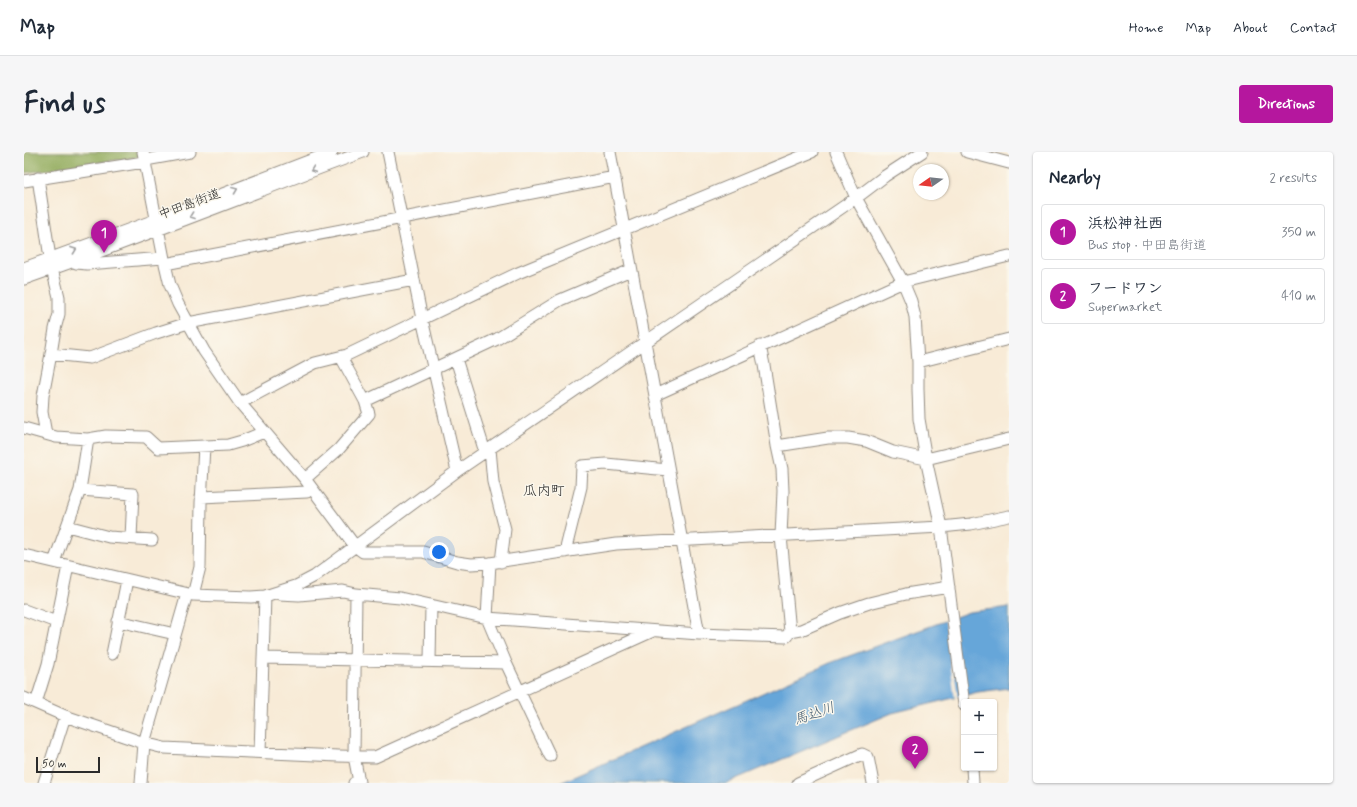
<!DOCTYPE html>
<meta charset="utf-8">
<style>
:root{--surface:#fff;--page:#f6f6f7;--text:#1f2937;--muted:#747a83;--line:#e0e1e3;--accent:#b5179e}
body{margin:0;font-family:Mynerve,"Klee One",sans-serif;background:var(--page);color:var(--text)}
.controls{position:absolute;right:12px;bottom:12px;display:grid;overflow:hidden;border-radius:4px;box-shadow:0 1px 3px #0004}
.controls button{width:36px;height:36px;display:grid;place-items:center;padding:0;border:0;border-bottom:1px solid var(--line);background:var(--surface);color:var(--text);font:20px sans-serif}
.compass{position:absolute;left:889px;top:12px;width:36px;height:36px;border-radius:50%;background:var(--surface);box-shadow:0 1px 3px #0004;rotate:256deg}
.scale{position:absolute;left:12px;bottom:10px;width:64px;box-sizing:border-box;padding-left:4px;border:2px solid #2b2b2b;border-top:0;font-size:11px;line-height:14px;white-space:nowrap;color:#2b2b2b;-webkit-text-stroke:3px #fbf7ec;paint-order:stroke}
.you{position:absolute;left:415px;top:400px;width:14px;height:14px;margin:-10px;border:3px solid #fff;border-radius:50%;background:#1a73e8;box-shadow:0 0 0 6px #1a73e833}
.badge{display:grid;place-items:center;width:26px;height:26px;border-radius:50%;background:var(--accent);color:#fff;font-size:13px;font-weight:700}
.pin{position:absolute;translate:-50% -33px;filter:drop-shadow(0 1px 2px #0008)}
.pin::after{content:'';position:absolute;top:21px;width:14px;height:12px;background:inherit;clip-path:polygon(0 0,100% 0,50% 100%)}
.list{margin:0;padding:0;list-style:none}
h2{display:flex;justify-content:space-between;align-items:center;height:52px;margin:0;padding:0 16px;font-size:17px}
h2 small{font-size:13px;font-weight:400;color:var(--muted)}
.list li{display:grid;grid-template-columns:26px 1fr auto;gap:12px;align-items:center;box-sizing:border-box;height:56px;margin:0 8px 8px;padding:0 8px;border:1px solid var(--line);border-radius:4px}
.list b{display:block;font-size:15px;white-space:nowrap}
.list p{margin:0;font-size:13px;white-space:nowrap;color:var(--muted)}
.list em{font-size:13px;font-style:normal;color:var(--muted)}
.map{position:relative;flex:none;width:985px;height:631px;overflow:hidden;border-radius:4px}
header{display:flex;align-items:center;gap:24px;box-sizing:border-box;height:56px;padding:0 20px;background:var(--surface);border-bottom:1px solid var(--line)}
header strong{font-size:19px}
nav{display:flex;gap:22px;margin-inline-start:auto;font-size:14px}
.intro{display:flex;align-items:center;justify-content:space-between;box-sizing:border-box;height:96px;padding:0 24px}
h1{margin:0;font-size:28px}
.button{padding:10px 18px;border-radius:4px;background:var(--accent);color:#fff;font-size:14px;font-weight:700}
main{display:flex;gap:24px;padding:0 24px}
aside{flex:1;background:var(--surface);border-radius:4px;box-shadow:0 1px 3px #0004}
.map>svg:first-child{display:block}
.forest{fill:#94ad60;stroke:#606c46}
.water{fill:#66a6d9;stroke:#486882}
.pier{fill:#f8ebd7}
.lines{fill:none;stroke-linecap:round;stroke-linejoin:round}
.minor-casing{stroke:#928b81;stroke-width:13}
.minor{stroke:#fff;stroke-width:11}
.oneway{stroke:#a0a0a0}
.labels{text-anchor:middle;stroke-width:3;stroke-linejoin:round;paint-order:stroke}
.street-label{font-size:13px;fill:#2b2b2b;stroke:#fbf7ec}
.neighbourhood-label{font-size:14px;fill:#2b2b2b;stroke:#fbf7ec}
.water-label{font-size:14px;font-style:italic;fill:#435c71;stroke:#fbf7ec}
</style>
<header>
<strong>Map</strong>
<nav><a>Home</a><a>Map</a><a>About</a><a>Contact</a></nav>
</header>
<div class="intro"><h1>Find us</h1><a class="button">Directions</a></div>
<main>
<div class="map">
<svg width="985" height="631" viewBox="0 0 985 631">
<rect width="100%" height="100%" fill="#fbf7ec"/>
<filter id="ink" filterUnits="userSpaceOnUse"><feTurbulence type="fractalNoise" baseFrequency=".025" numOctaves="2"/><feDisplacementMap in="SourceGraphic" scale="8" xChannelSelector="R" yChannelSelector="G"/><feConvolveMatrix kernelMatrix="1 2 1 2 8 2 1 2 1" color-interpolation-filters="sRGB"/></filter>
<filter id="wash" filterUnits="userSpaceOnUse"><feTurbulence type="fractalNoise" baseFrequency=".012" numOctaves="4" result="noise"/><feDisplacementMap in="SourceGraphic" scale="16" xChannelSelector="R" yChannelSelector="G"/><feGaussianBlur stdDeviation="0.9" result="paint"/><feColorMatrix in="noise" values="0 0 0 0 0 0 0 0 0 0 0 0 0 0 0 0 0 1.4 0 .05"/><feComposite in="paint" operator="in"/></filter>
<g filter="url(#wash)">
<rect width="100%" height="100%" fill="#f8ebd7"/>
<!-- forest -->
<path class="forest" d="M0 0H114L115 5 0 21Z"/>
<!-- water -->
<path class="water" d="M985 455V536L954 540 868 561 702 631H536L806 511 945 460Z"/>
<!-- pier -->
<path class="pier" d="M932 462 924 474 934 547 931 548 921 466Z"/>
</g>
<g filter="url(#ink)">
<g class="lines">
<!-- minor casing -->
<g class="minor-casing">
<path id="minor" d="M119 0 141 112 146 133 154 152 180 199 216 251 281 327 331 394 339 400H399L433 410 447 412 466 411 592 392 917 375 947 372 985 364
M364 0 398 167 433 319
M586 0 675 482
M812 0 832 46 879 130 887 149 891 165 894 210V237L895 267 902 307 917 375 940 553
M943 0 985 11
M14 26 26 106
M0 29 120 10 127 7 166 0
M52 111 63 112 139 106
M141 112 591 25
M0 116 131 68 308 0
M0 127C114 87 226 42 339 0
M736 194 740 213 753 294 758 317 759 339 757 384 766 480
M27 202 66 206 132 181 164 171 390 128
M432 207 461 300
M894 210 985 187
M631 243 879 130 985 104
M341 249 473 187 536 148 607 118
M216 251 291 211 323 203 494 121 788 0
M0 276 32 285 64 287 82 284 122 285 134 296 204 293 218 289 240 280
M22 282 18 260 19 244 27 202 31 177 35 162V145L28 117
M753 294 804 286H824L842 289 869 300 902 307 985 287
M466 297 469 330 481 377 477 410
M281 327 315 297 345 262 341 249 317 205
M56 338 109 342 107 386
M177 345 283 340 287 335
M43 374 85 385 128 388
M541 400 557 335 558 314 582 312 644 318
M0 403 169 443 227 445 241 444 272 434 291 424 433 319 832 46 861 24 898 0
M30 410 56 338 64 287
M466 411 463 466 482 511 526 604
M255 442 275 443 319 439 332 442 376 446 463 466 675 482 762 485 766 480 777 478 816 461 845 451 882 442 925 435
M169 443 176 415 177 351 180 294
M0 458 32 470
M94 469 151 482
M88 502 103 428
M239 506 482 511
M406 509 407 453
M0 546 41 564 120 591 140 596 314 604 351 605 629 479
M12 551 24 512 44 414
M236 600 241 444
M948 616 949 631
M20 631 41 564
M117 631 120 591 163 442
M330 631 335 630 330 604 332 442
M774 631 838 602 844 605 849 631"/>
</g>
<!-- minor -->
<use href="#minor" class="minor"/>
</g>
<!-- one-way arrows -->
<defs><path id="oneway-chevron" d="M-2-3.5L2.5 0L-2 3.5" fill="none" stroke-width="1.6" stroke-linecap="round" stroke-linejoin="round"/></defs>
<g class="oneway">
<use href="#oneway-chevron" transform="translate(289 18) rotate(160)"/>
<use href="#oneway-chevron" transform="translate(211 38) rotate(-21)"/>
<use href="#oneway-chevron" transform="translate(168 64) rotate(160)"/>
<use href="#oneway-chevron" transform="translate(50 98) rotate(-20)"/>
</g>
</g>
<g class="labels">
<!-- street labels -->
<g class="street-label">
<text transform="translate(165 51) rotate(-20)" y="5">中田島街道</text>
</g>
<!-- neighbourhood labels -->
<g class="neighbourhood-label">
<text x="520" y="343">瓜内町</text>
</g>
<!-- water labels -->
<g class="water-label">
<text transform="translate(790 561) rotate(-19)" y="5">馬込川</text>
</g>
</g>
</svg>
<div class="controls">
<button>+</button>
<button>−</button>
</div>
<svg class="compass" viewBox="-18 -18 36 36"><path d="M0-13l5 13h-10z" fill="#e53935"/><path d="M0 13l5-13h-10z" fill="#747a83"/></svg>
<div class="scale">50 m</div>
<div class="you"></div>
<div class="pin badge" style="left:80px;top:101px">1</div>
<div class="pin badge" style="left:891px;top:617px">2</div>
</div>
<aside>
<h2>Nearby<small>2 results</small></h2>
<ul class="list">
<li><span class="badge">1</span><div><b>浜松神社西</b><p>Bus stop · 中田島街道</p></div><em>350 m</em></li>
<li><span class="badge">2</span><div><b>フードワン</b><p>Supermarket</p></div><em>410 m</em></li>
</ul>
</aside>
</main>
